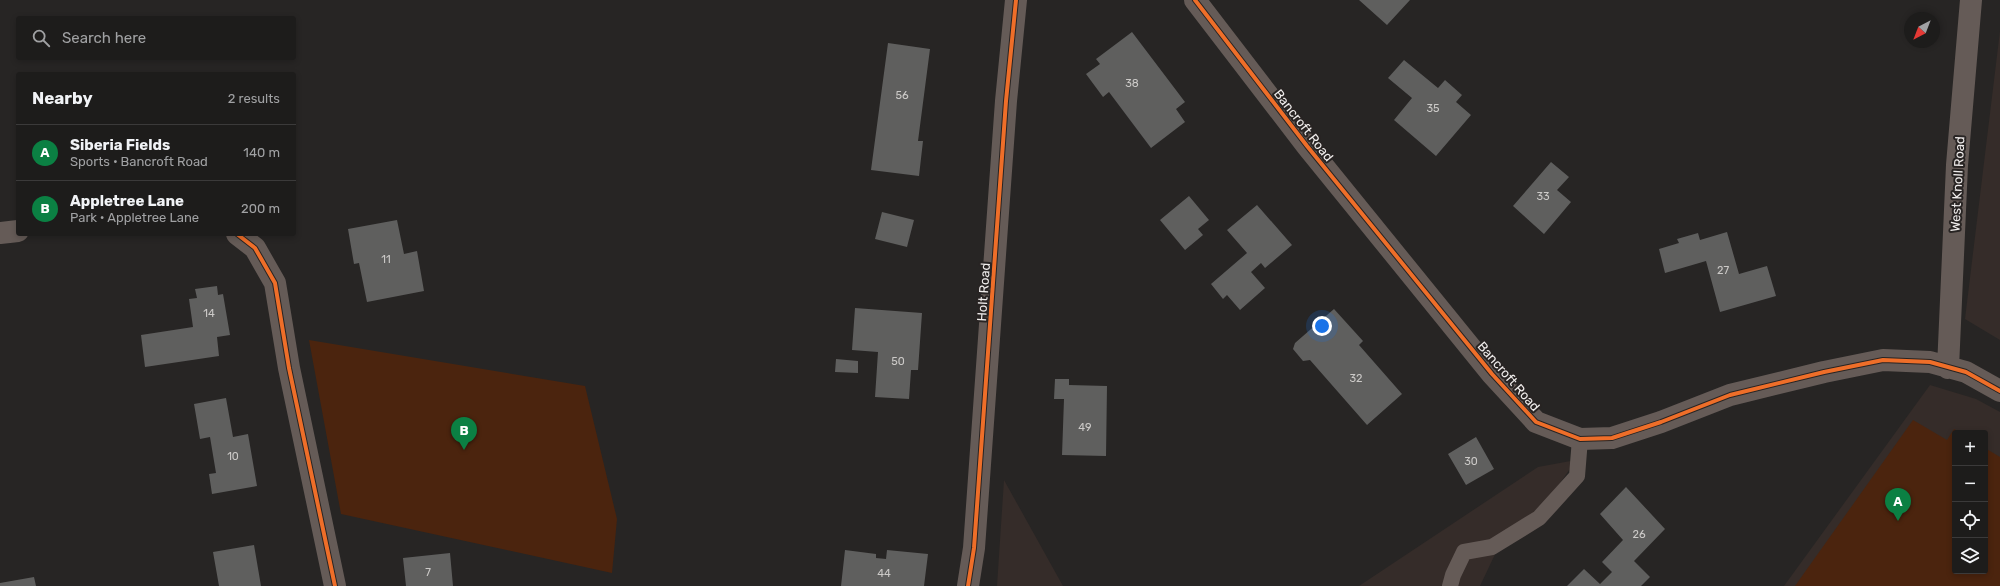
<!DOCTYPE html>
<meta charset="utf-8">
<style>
:root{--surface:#1d1c1b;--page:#2a2928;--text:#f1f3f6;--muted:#a0a1a3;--line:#3b3a3a;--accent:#0b8043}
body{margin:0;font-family:Rubik,sans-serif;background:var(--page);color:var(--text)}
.controls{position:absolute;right:12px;bottom:12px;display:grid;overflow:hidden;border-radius:4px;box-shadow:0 2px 6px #0003}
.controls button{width:36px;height:36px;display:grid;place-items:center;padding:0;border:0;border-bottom:1px solid var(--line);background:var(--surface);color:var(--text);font:20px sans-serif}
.compass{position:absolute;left:1904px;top:12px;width:36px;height:36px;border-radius:50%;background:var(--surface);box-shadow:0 2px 6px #0003;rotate:222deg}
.you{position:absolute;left:1322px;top:326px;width:14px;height:14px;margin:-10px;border:3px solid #fff;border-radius:50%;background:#1a73e8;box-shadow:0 0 0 6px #1a73e833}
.badge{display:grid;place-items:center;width:26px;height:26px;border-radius:50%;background:var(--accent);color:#fff;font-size:13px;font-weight:700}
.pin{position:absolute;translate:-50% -33px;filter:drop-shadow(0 1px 2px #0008)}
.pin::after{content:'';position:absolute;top:21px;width:14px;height:12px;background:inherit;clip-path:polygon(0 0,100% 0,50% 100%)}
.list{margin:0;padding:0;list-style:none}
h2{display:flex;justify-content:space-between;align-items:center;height:52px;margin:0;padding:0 16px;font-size:17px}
h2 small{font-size:13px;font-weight:400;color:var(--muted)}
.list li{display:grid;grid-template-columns:26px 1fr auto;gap:12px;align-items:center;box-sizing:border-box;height:56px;padding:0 16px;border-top:1px solid var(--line)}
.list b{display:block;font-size:15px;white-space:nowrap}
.list p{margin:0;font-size:13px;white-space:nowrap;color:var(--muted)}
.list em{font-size:13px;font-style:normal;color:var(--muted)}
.icon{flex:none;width:22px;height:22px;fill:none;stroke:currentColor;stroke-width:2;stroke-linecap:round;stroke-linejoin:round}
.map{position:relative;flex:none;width:2000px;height:586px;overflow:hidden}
.search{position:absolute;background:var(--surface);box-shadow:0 2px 6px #0003;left:16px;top:16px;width:280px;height:44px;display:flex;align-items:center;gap:10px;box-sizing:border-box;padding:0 14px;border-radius:4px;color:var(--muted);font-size:15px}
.panel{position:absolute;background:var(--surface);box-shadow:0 2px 6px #0003;left:16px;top:72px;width:280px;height:164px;border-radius:4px}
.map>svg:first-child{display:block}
.built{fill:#352c29;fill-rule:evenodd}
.green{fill:#4b240e}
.building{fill:#5f5f5e}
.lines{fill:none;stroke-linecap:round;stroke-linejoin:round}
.service{stroke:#655b57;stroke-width:16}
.minor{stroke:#655b57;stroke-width:22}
.cycleway-casing{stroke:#282423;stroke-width:6}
.cycleway{stroke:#ee6e29;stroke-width:4}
.labels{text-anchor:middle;stroke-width:4;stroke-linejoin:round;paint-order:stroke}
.number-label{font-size:11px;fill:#cccac8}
.street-label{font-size:13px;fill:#f0edec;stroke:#282423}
</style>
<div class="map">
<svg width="2000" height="586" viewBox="0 0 2000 586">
<rect width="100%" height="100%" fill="#272524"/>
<!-- built -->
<path class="built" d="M2000 31V340L1965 319Z
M1930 385 1976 399 2000 412V586H1784ZM1955 433H1985V571H1955Z
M1576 460 1547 502 1497 550 1480 586H1359L1538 467Z
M1004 480 1063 586H997Z"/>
<!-- green -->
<path class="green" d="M309 340 585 386 617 519 612 573 341 514Z
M1913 420 1947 440 1954 429 1961 433H1955V571H1985V448L2000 457V586H1795Z"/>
<!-- building -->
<path class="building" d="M1359 0H1410L1387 25Z
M1132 32 1185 102 1176 109 1185 122 1151 148 1109 92 1103 97 1086 74 1100 64 1096 59Z
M888 43 930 49 918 141H923L919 176 871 170Z
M1404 60 1438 88 1445 80 1462 95 1456 102 1471 115 1436 156 1394 120 1412 98 1388 78Z
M1551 162 1569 177 1557 190 1571 202 1544 234 1513 206Z
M1189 196 1209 220 1198 229 1203 235 1185 250 1160 220Z
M1257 205 1292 245 1265 268 1261 263 1251 272 1265 288 1240 310 1227 295 1223 299 1211 284 1247 253 1227 230Z
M882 212 914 220 907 247 875 239Z
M397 220 404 254 417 251 424 291 367 302 359 263 354 264 348 229Z
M1727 232 1739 274 1767 266 1776 296 1720 312 1706 261 1665 273 1659 249 1679 243 1677 239 1698 233 1700 240Z
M217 286 218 295 223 294 230 335 217 337 219 356 145 367 141 335 193 327 189 299 197 298 195 289Z
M855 308 922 313 918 370H911L909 399 875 397 878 352 852 350Z
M1334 309 1363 341 1359 345 1402 394 1367 425 1310 360 1303 361 1293 349 1295 343Z
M836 359 858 361V373L835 372Z
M1055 379H1069V385L1107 386 1106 456 1062 455 1064 399H1054Z
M226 398 233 437 248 434 257 486 212 494 209 474 216 473 210 437 200 439 194 404Z
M1476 437 1494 469 1466 485 1448 454Z
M1626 487 1665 529 1634 561 1650 577 1641 586H1567L1584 569 1600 584 1612 572 1602 562 1623 540 1600 514Z
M254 545 261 586H219L213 552Z
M845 550 876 554V558L886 559 887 550 928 554 924 586H841Z
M450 553 453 586H406L403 558Z
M34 577 36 586H0V583Z"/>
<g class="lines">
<!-- service -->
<path class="service" d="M1450 586 1453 575 1464 552 1492 547 1539 518 1577 476 1580 439"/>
<!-- minor -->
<path class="minor" d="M1195 0 1307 146 1492 374 1536 422 1580 439 1612 438 1661 422 1730 395 1824 372 1883 360 1930 362 1966 372 2000 391
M0 233 18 231
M237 234 255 248 275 283 289 368 335 586
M1948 368 1957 165 1971 0
M968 586 974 548 1006 101 1016 0"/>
<!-- cycleway casing -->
<g class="cycleway-casing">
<path id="cycleway" d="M1195 0 1307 146 1492 374 1536 422 1580 439 1612 438 1661 422 1730 395 1824 372 1883 360 1930 362 1966 372 2000 391
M237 234 255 248 275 283 289 368 335 586
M968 586 974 548 1006 101 1016 0"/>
</g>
<!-- cycleway -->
<use href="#cycleway" class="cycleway"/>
</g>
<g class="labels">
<!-- number labels -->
<g class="number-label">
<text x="1132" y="87">38</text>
<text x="902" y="99">56</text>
<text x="1433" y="112">35</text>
<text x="1543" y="200">33</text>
<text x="386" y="263">11</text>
<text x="1723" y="274">27</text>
<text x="209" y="317">14</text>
<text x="898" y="365">50</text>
<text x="1356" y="382">32</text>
<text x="1085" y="431">49</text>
<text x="233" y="460">10</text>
<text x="1471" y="465">30</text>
<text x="1639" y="538">26</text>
<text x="428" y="576">7</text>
<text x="884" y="577">44</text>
</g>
<!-- street labels -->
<g class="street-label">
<text transform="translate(1304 125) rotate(52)" y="5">Bancroft Road</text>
<text transform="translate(1957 184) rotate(-87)" y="5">West Knoll Road</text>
<text transform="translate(983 292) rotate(-86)" y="5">Holt Road</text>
<text transform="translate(1509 376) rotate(49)" y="5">Bancroft Road</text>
</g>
</g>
</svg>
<div class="controls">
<button>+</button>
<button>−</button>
<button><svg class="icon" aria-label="locate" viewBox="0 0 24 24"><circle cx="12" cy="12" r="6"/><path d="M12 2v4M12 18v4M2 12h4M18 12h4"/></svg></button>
<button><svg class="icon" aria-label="layers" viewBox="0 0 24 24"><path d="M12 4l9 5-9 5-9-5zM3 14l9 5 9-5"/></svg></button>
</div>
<svg class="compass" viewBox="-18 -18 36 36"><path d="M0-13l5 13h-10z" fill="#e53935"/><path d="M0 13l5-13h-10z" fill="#a0a1a3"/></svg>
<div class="you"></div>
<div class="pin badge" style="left:1898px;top:521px">A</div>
<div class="pin badge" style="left:464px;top:450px">B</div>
<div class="search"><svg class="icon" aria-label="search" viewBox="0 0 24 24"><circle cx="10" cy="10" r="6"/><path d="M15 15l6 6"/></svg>Search here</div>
<section class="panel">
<h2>Nearby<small>2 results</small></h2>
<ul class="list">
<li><span class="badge">A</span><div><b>Siberia Fields</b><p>Sports · Bancroft Road</p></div><em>140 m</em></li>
<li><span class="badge">B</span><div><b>Appletree Lane</b><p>Park · Appletree Lane</p></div><em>200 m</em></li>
</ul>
</section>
</div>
